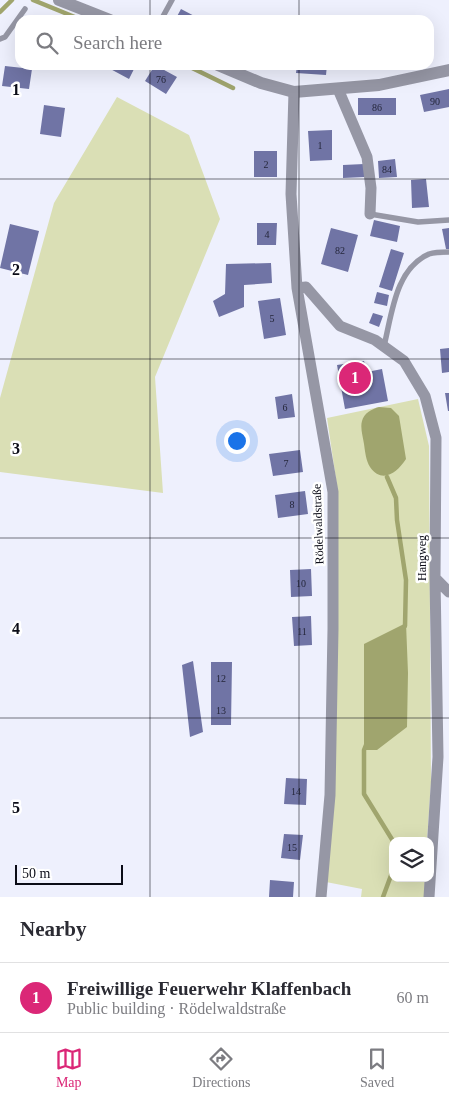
<!DOCTYPE html>
<meta charset="utf-8">
<style>
:root{--surface:#fff;--page:#f2f2f3;--text:#2b2b33;--muted:#7c7c81;--line:#e1e1e2;--accent:#db2777}
body{margin:0;font-family:"Times New Roman",serif;background:var(--page);color:var(--text)}
.controls{position:absolute;right:15px;bottom:15px;display:grid;overflow:hidden;border-radius:10px;box-shadow:0 5px 20px #0002}
.controls button{width:45px;height:45px;display:grid;place-items:center;padding:0;border:0;border-bottom:1px solid var(--line);background:var(--surface);color:var(--text);font:25px sans-serif}
.scale{position:absolute;left:15px;bottom:12px;width:108px;box-sizing:border-box;padding-left:5px;border:2px solid #0b0c17;border-top:0;font-size:14px;line-height:18px;white-space:nowrap;color:#0b0c17;-webkit-text-stroke:4px #fff;paint-order:stroke}
.you{position:absolute;left:236px;top:440px;width:18px;height:18px;margin:-12px;border:4px solid #fff;border-radius:50%;background:#1a73e8;box-shadow:0 0 0 8px #1a73e833}
.badge{display:grid;place-items:center;width:32px;height:32px;border-radius:50%;background:var(--accent);color:#fff;font-size:16px;font-weight:700}
.pin{position:absolute;translate:-50% -50%;border:2px solid #fff;box-shadow:0 1px 5px #0006}
.list{margin:0;padding:0;list-style:none}
h2{display:flex;justify-content:space-between;align-items:center;height:65px;margin:0;padding:0 20px;font-size:21px}
h2 small{font-size:16px;font-weight:400;color:var(--muted)}
.list li{display:grid;grid-template-columns:32px 1fr auto;gap:15px;align-items:center;box-sizing:border-box;height:70px;padding:0 20px;border-top:1px solid var(--line)}
.list b{display:block;font-size:19px;white-space:nowrap}
.list p{margin:0;font-size:16px;white-space:nowrap;color:var(--muted)}
.list em{font-size:16px;font-style:normal;color:var(--muted)}
.icon{flex:none;width:28px;height:28px;fill:none;stroke:currentColor;stroke-width:2;stroke-linecap:round;stroke-linejoin:round}
.map{position:relative;flex:none;width:449px;height:897px;overflow:hidden}
.search{position:absolute;background:var(--surface);box-shadow:0 5px 20px #0002;left:15px;right:15px;top:15px;height:55px;display:flex;align-items:center;gap:12px;box-sizing:border-box;padding:0 18px;border-radius:15px;color:var(--muted);font-size:19px}
.sheet{height:135px;background:var(--surface)}
nav{display:flex;justify-content:space-around;align-items:center;box-sizing:border-box;height:70px;border-top:1px solid var(--line);background:var(--surface);font-size:14px;color:var(--muted)}
nav a{display:grid;justify-items:center;gap:2px}
nav .on{color:var(--accent)}
.map>svg:first-child{display:block}
.green{fill:#dadfb5}
.water{fill:#a0a56e}
.lines{fill:none;stroke-linecap:round;stroke-linejoin:round}
.stream{stroke:#a0a56e;stroke-width:4.5}
.building{fill:#7074a5}
.service{stroke:#9697a5;stroke-width:5.5}
.minor{stroke:#9697a5;stroke-width:11}
.tertiary{stroke:#9697a5;stroke-width:12}
.grid{fill:none;stroke:#0b0c17;stroke-width:1;stroke-opacity:0.55}
.labels{text-anchor:middle;stroke-width:5;stroke-linejoin:round;paint-order:stroke}
.number-label{font-size:10px;fill:#24263a}
.street-label{font-size:12px;fill:#0b0c17;stroke:#fff}
.grid-label{font-size:16px;text-anchor:middle;font-weight:bold;fill:#0b0c17;stroke:#fff;stroke-width:5;stroke-linejoin:round;paint-order:stroke}
</style>
<div class="map">
<svg width="449" height="897" viewBox="0 0 449 897">
<rect width="100%" height="100%" fill="#eef0fd"/>
<!-- green -->
<path class="green" d="M117 97 189 135 220 219 155 377 163 493 0 472V398L54 203Z
M418 399 429 446 431 782 427 841H393V878H425L424 897H361L362 889 326 882 338 493 327 418Z"/>
<!-- water -->
<path class="water" d="M379 407 391 408 399 416 406 459C397 473 382 484 370 467 366 461 365 451 364 444 363 437 360 428 362 421 364 413 372 409 379 407Z
M406 623 408 673 407 727 377 750H364V644Z"/>
<g class="lines">
<!-- stream -->
<path class="stream" d="M33 0 82 20
M0 12 12 0
M186 65 233 88
M387 477 396 498 397 520 406 580 405 626
M366 745 364 750V794L393 841
M383 897 393 870"/>
</g>
<!-- building -->
<path class="building" d="M181 9 202 20H175Z
M103 65H136L129 79Z
M155 65 177 77 166 94 145 81Z
M297 65H327L326 75 296 73Z
M5 66 32 69 29 89 2 86Z
M449 89V107L424 112 420 95Z
M358 98H396V115H358Z
M44 105 65 108 61 137 40 134Z
M332 130V160L310 161 308 131Z
M254 151H277V177H254Z
M395 159 397 177 379 178 378 161Z
M364 164 365 177 343 178V165Z
M426 179 429 207 412 208 411 180Z
M374 220 400 226 397 242 370 236Z
M257 223H277L276 245H257Z
M10 224 39 231 28 275 0 268Z
M331 228 358 235 348 272 321 264Z
M449 228V249H446L442 229Z
M391 249 404 253 392 291 379 287Z
M271 263 272 283 244 285V307L219 317 213 301 225 294 226 264Z
M377 292 389 295 387 306 374 303Z
M280 298 286 335 264 339 258 301Z
M373 313 383 316 379 327 369 323Z
M449 348V372L442 373 440 349Z
M364 361 367 372 382 369 388 401 345 409 337 365Z
M445 393H449V411H448Z
M292 394 295 417 278 419 275 397Z
M300 450 303 472 273 476 269 454Z
M305 491 308 514 278 518 275 495Z
M311 569 312 596 291 597 290 570Z
M311 616 312 645 294 646 292 617Z
M193 661 203 732 190 737 182 665Z
M211 662H232L231 725H211Z
M286 778 307 779 306 805 284 804Z
M284 834 303 835 300 860 281 858Z
M270 880 294 882 293 897H269Z"/>
<g class="lines">
<!-- service -->
<path class="service" d="M161 20 172 0
M0 39 5 37 25 9
M370 214 418 222 449 220
M384 346C392 314 395 269 429 254 435 252 443 252 449 252"/>
<!-- minor -->
<path class="minor" d="M338 89 367 157 371 188 370 214
M294 92 291 194 297 288 333 492V629L330 795 321 897
M297 288 306 287 340 326 375 340 404 361 425 396 436 438 435 578 438 757 429 897
M435 578 449 592"/>
<!-- tertiary -->
<path class="tertiary" d="M59 0 110 20
M218 65 261 83 294 92 379 85 449 70"/>
</g>
<!-- grid -->
<path class="grid" d="M150 0V20M299 0V20M150 65V897M299 65V897M0 179H449M0 359H449M0 538H449M0 718H449"/>
<g class="labels">
<!-- number labels -->
<g class="number-label">
<text x="161" y="83">76</text>
<text x="435" y="105">90</text>
<text x="377" y="111">86</text>
<text x="320" y="149">1</text>
<text x="266" y="168">2</text>
<text x="387" y="173">84</text>
<text x="267" y="238">4</text>
<text x="340" y="254">82</text>
<text x="272" y="322">5</text>
<text x="285" y="411">6</text>
<text x="286" y="467">7</text>
<text x="292" y="508">8</text>
<text x="301" y="587">10</text>
<text x="302" y="635">11</text>
<text x="221" y="682">12</text>
<text x="221" y="714">13</text>
<text x="296" y="795">14</text>
<text x="292" y="851">15</text>
</g>
<!-- street labels -->
<g class="street-label">
<text transform="translate(318 524) rotate(-92)" y="4">Rödelwaldstraße</text>
<text transform="translate(422 558) rotate(-90)" y="4">Hangweg</text>
</g>
</g>
<g class="grid-label">
<text x="16" y="95">1</text>
<text x="16" y="275">2</text>
<text x="16" y="454">3</text>
<text x="16" y="634">4</text>
<text x="16" y="813">5</text>
</g>
</svg>
<div class="controls">
<button><svg class="icon" aria-label="layers" viewBox="0 0 24 24"><path d="M12 4l9 5-9 5-9-5zM3 14l9 5 9-5"/></svg></button>
</div>
<div class="scale">50 m</div>
<div class="you"></div>
<div class="pin badge" style="left:355px;top:378px">1</div>
<div class="search"><svg class="icon" aria-label="search" viewBox="0 0 24 24"><circle cx="10" cy="10" r="6"/><path d="M15 15l6 6"/></svg>Search here</div>
</div>
<section class="sheet">
<h2>Nearby<small></small></h2>
<ul class="list">
<li><span class="badge">1</span><div><b>Freiwillige Feuerwehr Klaffenbach</b><p>Public building · Rödelwaldstraße</p></div><em>60 m</em></li>
</ul>
</section>
<nav>
<a class="on"><svg class="icon" aria-label="map" viewBox="0 0 24 24"><path d="M3 6l6-2 6 2 6-2v14l-6 2-6-2-6 2zM9 4v14M15 6v14"/></svg>Map</a>
<a><svg class="icon" aria-label="directions" viewBox="0 0 24 24"><path d="M12 3l9 9-9 9-9-9zM9 14v-3h6M13 9l2 2-2 2"/></svg>Directions</a>
<a><svg class="icon" aria-label="saved" viewBox="0 0 24 24"><path d="M7 4h10v16l-5-4-5 4z"/></svg>Saved</a>
</nav>
